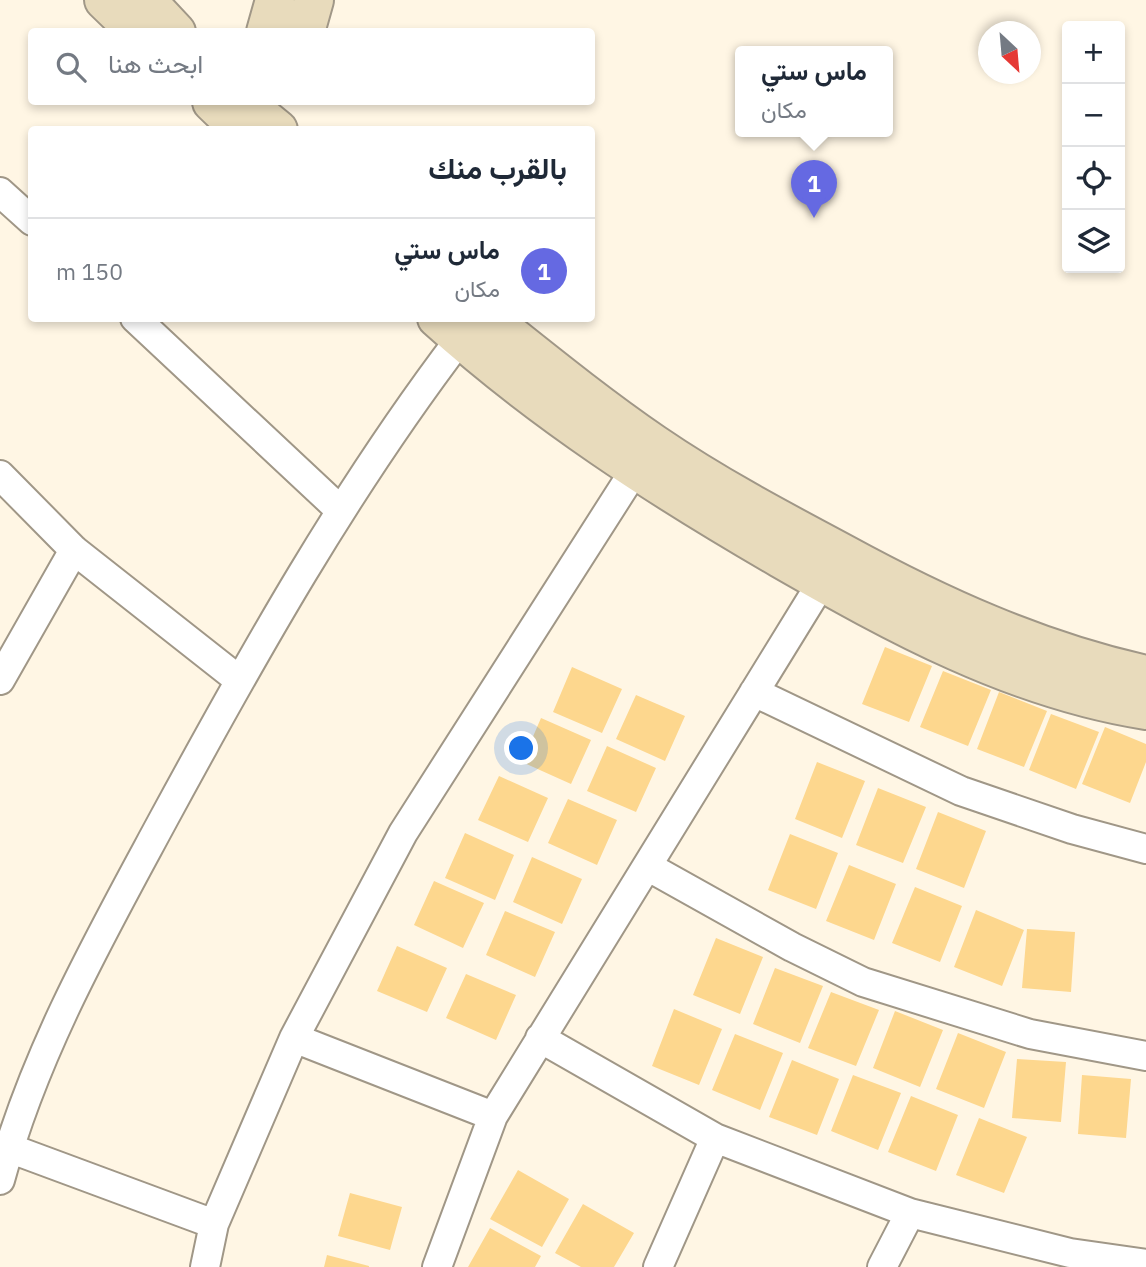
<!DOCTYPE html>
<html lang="ar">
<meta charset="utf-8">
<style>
:root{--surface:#fff;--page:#f2f2f3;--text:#1f2937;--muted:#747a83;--line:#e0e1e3;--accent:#6569e2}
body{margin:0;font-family:"IBM Plex Sans",Vazirmatn,sans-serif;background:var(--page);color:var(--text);direction:rtl}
.controls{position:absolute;right:21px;top:21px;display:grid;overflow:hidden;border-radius:7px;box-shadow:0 4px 10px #0003}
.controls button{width:63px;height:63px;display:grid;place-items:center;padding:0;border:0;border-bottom:2px solid var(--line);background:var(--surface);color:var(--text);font:35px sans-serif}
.compass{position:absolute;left:978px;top:21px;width:63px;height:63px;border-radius:50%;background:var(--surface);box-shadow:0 4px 10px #0003;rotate:154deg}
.you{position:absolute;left:522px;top:749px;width:24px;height:24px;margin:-18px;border:5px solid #fff;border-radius:50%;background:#1a73e8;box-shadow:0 0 0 10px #1a73e833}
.badge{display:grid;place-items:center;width:46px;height:46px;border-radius:50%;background:var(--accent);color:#fff;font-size:23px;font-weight:700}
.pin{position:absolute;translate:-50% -58px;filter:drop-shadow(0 2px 4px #0008)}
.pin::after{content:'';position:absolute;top:37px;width:24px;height:21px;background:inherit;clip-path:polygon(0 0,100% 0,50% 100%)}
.popup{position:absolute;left:735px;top:46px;width:158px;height:91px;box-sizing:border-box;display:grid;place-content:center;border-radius:7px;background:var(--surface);filter:drop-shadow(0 2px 5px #0005);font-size:23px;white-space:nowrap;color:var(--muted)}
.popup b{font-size:26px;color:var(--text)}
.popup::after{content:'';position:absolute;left:50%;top:100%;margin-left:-14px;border:14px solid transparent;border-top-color:var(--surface)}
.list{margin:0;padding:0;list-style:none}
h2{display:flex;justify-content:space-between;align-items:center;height:91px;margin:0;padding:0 28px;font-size:30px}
h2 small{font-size:23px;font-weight:400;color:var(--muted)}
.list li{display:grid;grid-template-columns:46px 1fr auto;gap:21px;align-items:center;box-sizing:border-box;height:105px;padding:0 28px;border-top:2px solid var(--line)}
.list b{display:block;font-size:26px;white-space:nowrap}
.list p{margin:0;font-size:23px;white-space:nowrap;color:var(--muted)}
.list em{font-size:23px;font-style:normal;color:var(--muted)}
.icon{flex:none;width:38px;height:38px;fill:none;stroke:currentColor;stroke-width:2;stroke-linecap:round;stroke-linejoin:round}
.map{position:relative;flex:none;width:1146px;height:1267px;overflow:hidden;direction:ltr}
.search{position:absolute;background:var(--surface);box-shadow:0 4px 10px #0003;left:28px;top:28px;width:567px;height:77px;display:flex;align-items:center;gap:18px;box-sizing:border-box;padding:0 24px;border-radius:7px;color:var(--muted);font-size:26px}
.panel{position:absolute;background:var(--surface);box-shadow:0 4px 10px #0003;left:28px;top:126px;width:567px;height:196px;border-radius:7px;direction:rtl}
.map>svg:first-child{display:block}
.building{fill:#fdd78e}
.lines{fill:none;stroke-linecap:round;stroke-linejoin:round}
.street-casing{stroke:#a09787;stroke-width:32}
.secondary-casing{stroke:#a09787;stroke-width:42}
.street{stroke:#fff;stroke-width:28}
.secondary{stroke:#e8dbbc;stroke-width:38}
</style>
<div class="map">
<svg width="1146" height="1267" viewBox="0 0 1146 1267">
<rect width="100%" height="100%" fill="#fff6e4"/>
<!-- building -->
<path class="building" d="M885 647 932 666 909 722 862 704Z
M572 667 622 689 602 733 553 712Z
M943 671 991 690 968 746 920 727Z
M999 692 1047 711 1024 767 977 749Z
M636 695 685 716 665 761 616 739Z
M1051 714 1099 732 1076 789 1029 770Z
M541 718 591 740 571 784 522 762Z
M1105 727 1146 744V762L1130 803 1082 784Z
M607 746 656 768 636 812 587 791Z
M817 762 865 781 842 838 795 819Z
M499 776 548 798 528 842 478 820Z
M878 788 926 807 903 863 856 845Z
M568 799 617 820 597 865 548 843Z
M938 812 986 831 964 888 916 869Z
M465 833 514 855 495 900 445 878Z
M790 834 838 853 816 909 768 890Z
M532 857 582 879 562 924 513 902Z
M849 865 896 884 874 940 826 921Z
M434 881 484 903 463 948 414 925Z
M915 887 962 906 940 962 892 943Z
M976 910 1024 930 1002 986 954 967Z
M505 911 555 932 535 977 486 955Z
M1027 929 1075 932 1071 992 1022 988Z
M716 938 763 957 740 1014 693 995Z
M397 946 447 968 427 1012 377 991Z
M775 968 823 986 800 1043 753 1024Z
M466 974 516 995 496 1040 446 1018Z
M831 992 879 1010 856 1066 808 1048Z
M674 1009 722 1029 699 1085 652 1066Z
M895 1011 943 1030 920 1087 873 1068Z
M958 1033 1006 1052 984 1108 936 1089Z
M735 1034 783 1053 760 1110 712 1090Z
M1017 1059 1066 1062 1061 1122 1012 1118Z
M792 1060 839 1079 817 1135 769 1117Z
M853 1075 901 1093 878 1150 831 1131Z
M1082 1075 1131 1079 1126 1138 1078 1134Z
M911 1096 958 1115 936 1171 888 1152Z
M979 1118 1027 1137 1004 1193 956 1175Z
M518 1170 569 1199 542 1247 490 1219Z
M350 1193 402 1207 390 1250 338 1236Z
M583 1204 634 1233 614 1267H581L555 1253Z
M490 1228 541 1256 535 1267H468Z
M327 1255 369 1266V1267H324Z"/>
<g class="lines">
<!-- street casing -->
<g class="street-casing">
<path id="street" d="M0 192 32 221
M135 318 340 510
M0 475 74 550 239 680
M0 680 74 550
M754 692 961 791 1072 829 1146 849
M647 866 792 947 863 982 1030 1034 1146 1056
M294 1038 493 1116
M540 1038 715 1138 910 1213 1070 1253 1146 1264
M9 1148 214 1224
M0 1180C34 1053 101 935 163 820 253 654 345 490 460 339
M205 1267 214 1224 294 1038 403 833 645 454
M437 1267 493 1116 822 582
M658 1267 715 1138
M882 1267 910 1213"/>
</g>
<!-- secondary casing -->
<g class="secondary-casing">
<path id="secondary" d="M104 0 137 32
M146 0 176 32
M266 32 275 0
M305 32 314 0
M212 102 241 130
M244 102 278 130
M437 318C541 412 659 488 780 558 895 624 1013 689 1146 710
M489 318C543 361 597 405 654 444 714 485 778 519 842 553 939 606 1038 651 1146 675"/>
</g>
<!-- street -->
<use href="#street" class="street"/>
<!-- secondary -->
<use href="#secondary" class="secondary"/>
</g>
</svg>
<div class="controls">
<button>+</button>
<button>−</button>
<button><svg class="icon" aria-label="locate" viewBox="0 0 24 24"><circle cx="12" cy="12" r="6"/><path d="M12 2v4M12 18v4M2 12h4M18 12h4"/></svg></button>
<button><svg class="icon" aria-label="layers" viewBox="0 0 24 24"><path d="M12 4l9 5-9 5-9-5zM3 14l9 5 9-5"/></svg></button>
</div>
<svg class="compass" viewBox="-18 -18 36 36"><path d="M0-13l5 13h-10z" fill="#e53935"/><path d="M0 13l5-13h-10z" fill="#747a83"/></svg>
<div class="you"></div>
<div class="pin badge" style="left:814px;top:218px">1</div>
<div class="popup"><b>ماس ستي</b>مكان</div>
<div class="search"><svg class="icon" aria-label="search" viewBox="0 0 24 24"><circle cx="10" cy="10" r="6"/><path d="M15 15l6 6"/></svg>ابحث هنا</div>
<section class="panel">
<h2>بالقرب منك<small></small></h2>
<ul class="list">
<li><span class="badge">1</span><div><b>ماس ستي</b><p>مكان</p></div><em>150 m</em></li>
</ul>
</section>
</div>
